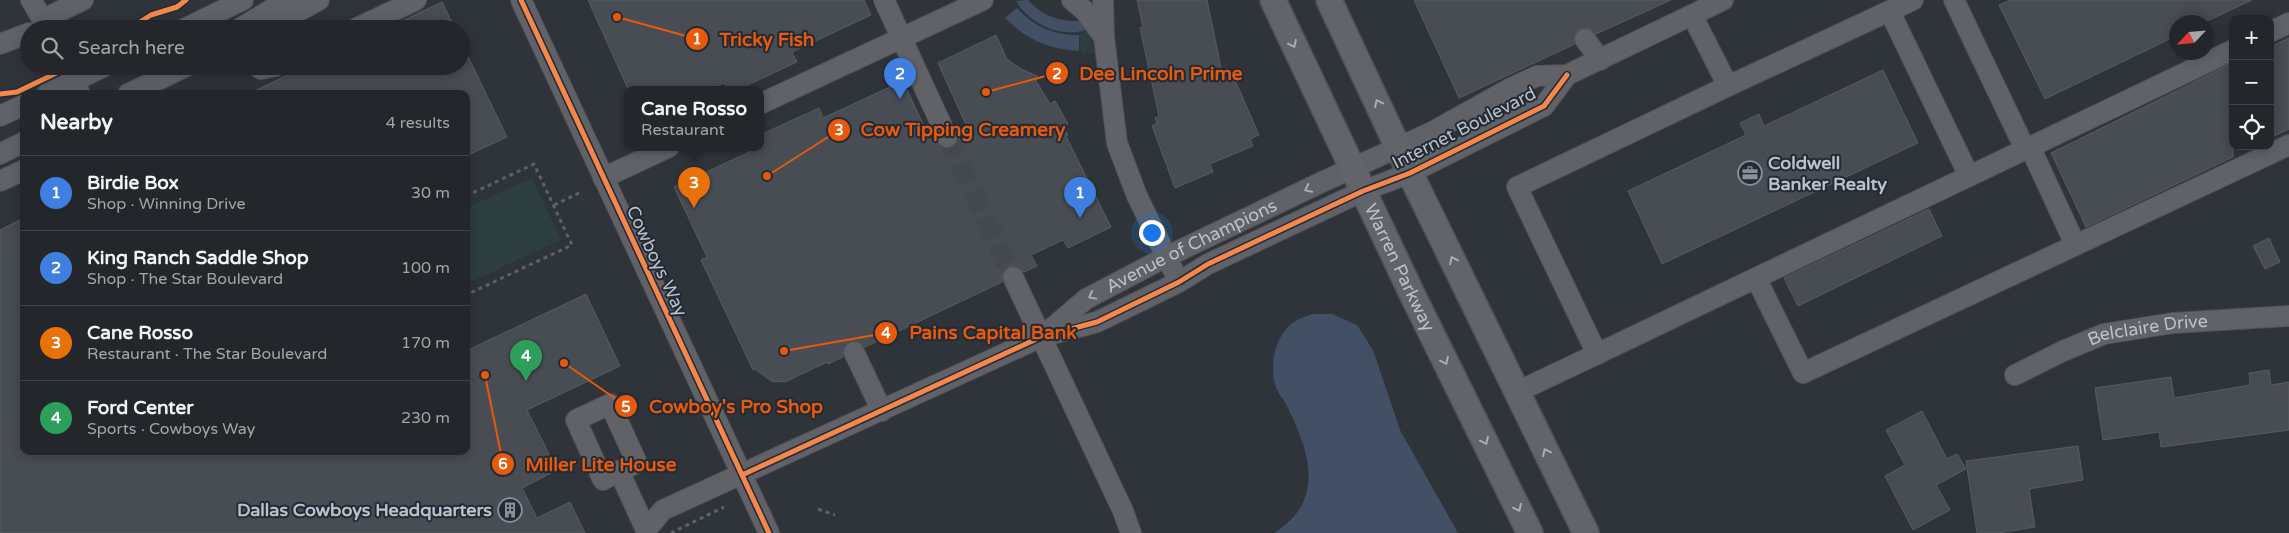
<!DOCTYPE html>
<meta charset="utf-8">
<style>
:root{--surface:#23272c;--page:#2f3338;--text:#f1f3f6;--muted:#a3a5a9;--line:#404448;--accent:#8a8f98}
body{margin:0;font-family:"Varela Round",sans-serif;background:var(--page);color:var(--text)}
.controls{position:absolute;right:15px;top:15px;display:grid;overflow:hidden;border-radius:10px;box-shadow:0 2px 12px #0003}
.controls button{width:45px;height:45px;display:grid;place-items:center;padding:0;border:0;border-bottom:1px solid var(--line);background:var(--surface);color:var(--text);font:25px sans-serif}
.compass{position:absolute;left:2169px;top:15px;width:45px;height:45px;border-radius:50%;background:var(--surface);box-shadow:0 2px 12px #0003;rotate:244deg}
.you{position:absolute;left:1151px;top:232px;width:18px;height:18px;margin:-12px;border:4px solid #fff;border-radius:50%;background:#1a73e8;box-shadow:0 0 0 8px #1a73e833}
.badge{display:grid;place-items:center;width:32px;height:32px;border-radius:50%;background:var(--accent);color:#fff;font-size:16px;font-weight:700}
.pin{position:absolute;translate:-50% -41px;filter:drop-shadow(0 1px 2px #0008)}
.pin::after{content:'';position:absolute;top:26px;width:18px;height:15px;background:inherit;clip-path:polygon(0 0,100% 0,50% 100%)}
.popup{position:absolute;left:624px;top:86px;width:140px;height:65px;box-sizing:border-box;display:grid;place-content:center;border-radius:10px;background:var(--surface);filter:drop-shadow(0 1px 4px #0005);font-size:16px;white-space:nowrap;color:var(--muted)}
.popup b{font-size:19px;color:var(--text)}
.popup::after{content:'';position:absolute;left:50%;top:100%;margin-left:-10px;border:10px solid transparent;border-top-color:var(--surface)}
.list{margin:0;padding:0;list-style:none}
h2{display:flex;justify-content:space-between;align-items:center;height:65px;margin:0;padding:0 20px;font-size:21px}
h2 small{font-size:16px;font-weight:400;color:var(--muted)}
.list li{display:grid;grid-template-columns:32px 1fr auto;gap:15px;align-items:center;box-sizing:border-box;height:75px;padding:0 20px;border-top:1px solid var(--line)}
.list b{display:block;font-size:19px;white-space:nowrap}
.list p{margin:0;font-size:16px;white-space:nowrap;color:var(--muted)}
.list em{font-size:16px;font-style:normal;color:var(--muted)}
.icon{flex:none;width:28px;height:28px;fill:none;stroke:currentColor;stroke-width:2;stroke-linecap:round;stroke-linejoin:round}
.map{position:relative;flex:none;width:2289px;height:533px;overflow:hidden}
.search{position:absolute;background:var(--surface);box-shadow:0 2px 12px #0003;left:20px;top:20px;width:450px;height:55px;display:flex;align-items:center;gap:12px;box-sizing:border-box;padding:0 18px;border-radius:28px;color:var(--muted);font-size:19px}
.panel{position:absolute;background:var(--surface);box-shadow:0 2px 12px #0003;left:20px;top:90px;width:450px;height:365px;border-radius:10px}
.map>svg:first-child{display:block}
.green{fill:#2d3e41}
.water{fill:#424f64}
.building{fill:#484c53;stroke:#575b62}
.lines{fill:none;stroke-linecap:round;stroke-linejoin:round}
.minor-tunnel{stroke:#444950;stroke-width:20;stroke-dasharray:20 10;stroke-linecap:butt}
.minor-casing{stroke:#4d5055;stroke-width:22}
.major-casing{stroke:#4d5057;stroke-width:28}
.path{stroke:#5d6266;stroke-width:3;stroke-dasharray:4 4;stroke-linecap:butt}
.minor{stroke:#606268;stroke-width:20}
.major{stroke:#61656a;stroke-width:25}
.cycleway-casing{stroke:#222a35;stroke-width:8}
.cycleway{stroke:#f5874c;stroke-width:5}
.oneway{stroke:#a9aeb7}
.oneway2{stroke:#a9adb6}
.labels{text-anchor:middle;stroke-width:4;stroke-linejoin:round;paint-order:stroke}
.street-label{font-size:18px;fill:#bbc0ca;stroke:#222a35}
.poi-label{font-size:18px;font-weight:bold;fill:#bbc0ca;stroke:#222a35;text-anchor:start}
.leader{fill:none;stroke:#e8590c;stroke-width:2}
.callout-dot{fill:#e8590c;stroke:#222a35;stroke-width:2}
.mark-label{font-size:15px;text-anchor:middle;font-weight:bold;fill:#fff}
.callout-label{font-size:19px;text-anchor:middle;font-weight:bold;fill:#e8590c;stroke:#222a35;stroke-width:4;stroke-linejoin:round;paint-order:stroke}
</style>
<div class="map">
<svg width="2289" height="533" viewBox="0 0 2289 533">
<rect width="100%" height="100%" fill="#2f343b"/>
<!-- green -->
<path class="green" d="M1088 32 1095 53 1081 56 1080 34Z
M532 178 561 240 466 284V208Z"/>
<!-- water -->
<path class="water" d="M1028 0C1042 16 1060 22 1080 21L1086 30C1059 38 1030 24 1016 1Z
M1017 8C1034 27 1054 35 1079 35V51C1049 49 1027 40 1005 18Z
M1312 314H1332L1357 325 1373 350 1400 430 1458 533H1274C1327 500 1309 450 1286 404 1283 398 1276 391 1275 384 1269 363 1276 334 1294 322 1299 318 1306 317 1312 314Z"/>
<!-- building -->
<path class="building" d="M588 0H864L871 15 792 52 797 62 739 89H727L724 83 712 89H628Z
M1137 0H1207L1223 77 1232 73 1259 135 1250 139 1253 146 1210 164 1213 172 1175 188 1152 126 1157 123 1155 118 1159 116 1140 28 1143 27Z
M1414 0H1671L1596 34 1589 28 1579 29 1574 35 1575 44 1459 98Z
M2010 0H2252L2205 22H2176V36L2045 99 1999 5Z
M442 2 455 29H385Z
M996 35 1007 59 1021 69 1037 76 1036 81 1050 104 1055 101 1068 124 1063 127 1068 135 1066 136 1111 227 1068 248 1063 240 1031 255 1037 266 1024 272 1014 265 1008 267 1001 276 1002 282 865 347 855 340 848 342 842 351 843 357 828 364 827 362 785 382 771 381 755 369 753 370 701 260 707 257 674 187 760 147V135L819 108 823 118 903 81 932 143 936 142 945 149 952 148 959 139 958 131 967 127 938 63Z
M2289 38V129L2270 138V47Z
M461 42 507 137 466 156V94H248L306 66H461Z
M2233 63V157L2086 227 2051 153Z
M1883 70 1918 143 1662 264 1628 191 1746 135 1740 123 1759 114 1764 126Z
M1929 209 1942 236 1798 306 1784 278Z
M24 218V451H466V351L586 294 620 366 527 410 557 470 522 488 537 518 570 502 585 533H0V230Z
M2269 238 2280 262 2265 269 2253 246Z
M2269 370 2271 385 2289 382V430L2161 447 2159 432 2103 440 2095 388 2171 377 2174 398 2250 385 2249 373Z
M1922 411 1947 459 1957 454 1966 469 1936 485 1950 510 1913 530 1885 476 1905 465 1886 430Z
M2078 446 2083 480 2029 489 2035 527 1999 533H1977L1966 461Z"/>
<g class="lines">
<!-- minor-tunnel -->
<path class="minor-tunnel" d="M947 137 1013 277"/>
<!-- minor casing -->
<g class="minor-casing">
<g id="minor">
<path d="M31 0 48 29"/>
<path d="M521 0 769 533"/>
<path d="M884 0 947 137"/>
<path d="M1072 0 1084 10 1104 37"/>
<path d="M1103 0 1104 37 1117 143 1137 196 1173 270"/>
<path d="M1954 0 2025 149"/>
<path d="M1890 12 1969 176"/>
<path d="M1692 15 1728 86 1517 187 1597 354 2233 50"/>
<path d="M50 29 54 14 83 0"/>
<path d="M184 29 243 0"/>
<path d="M239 29 287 0"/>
<path d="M266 29 319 0"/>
<path d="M355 29 416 0"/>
<path d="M2270 32 2289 23"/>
<path d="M1585 39 1600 60"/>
<path d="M0 44 29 33"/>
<path d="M67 66 80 94"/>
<path d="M257 66 261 69 276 66"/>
<path d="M1728 86 1913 0"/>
<path d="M47 94 105 66"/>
<path d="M128 94 187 66"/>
<path d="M760 104 983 0"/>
<path d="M0 116 24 105"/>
<path d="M2030 147 2075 244"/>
<path d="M0 154 24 142"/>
<path d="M603 178 669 147"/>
<path d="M0 181 24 170"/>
<path d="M1013 277 1123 511 1131 533"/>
<path d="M1756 278 1803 373 2289 145"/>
<path id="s1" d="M1045 334 1086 299 1166 257 1322 182 1432 132 1509 89 1537 76 1567 75 1723 0"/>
<path d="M854 352 882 411"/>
<path id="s2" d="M2015 375 2063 351 2104 334 2173 323 2289 316"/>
<path d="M1517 392 1597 354"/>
<path d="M619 471 637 463 610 404 576 420 603 480 619 471 646 530"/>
<path d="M647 533 646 530 663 510 1041 337 1097 322 1179 282 1208 264 1363 191 1410 173 1544 106 1567 75"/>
</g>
</g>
<!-- major casing -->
<g class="major-casing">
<g id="major">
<path id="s3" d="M1273 0 1413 296 1530 533"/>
<path d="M1329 0 1410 173 1586 533"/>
</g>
</g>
<!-- path -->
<path class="path" d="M466 196 534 164 572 245 466 295
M554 205 579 193
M818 509 835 515
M671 533 724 507"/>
<!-- minor -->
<use href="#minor" class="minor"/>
<!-- major -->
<use href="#major" class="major"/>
<!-- cycleway casing -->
<g class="cycleway-casing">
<path id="cycleway" d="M521 0 769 533
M129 29 151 15 177 7 186 0
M0 94 17 92 71 66
M742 475 1041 337 1097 322 1179 282 1208 264 1363 191 1410 173 1544 106 1567 75"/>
</g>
<!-- cycleway -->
<use href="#cycleway" class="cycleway"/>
</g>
<!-- one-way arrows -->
<defs><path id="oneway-chevron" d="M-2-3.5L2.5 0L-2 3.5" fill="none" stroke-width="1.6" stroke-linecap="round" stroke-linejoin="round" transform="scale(1.25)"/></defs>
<g class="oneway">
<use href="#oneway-chevron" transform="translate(1293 44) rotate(65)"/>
<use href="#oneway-chevron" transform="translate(1378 103) rotate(-115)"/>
<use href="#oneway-chevron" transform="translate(1453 260) rotate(-116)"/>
<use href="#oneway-chevron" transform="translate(1445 361) rotate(64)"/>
<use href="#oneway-chevron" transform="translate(1485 441) rotate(64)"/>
<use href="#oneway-chevron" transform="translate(1546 452) rotate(-116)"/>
<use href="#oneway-chevron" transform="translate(1518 508) rotate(64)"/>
</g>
<g class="oneway2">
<use href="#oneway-chevron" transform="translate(1308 189) rotate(154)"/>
<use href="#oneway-chevron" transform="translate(1092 296) rotate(151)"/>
</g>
<!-- icons -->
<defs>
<g id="office-ring" transform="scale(1.25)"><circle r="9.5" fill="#222a35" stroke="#8a8f98" stroke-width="1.5"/><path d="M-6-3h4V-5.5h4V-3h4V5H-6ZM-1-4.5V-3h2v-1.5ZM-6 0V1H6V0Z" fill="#8a8f98"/></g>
<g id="building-ring" transform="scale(1.25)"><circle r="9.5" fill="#222a35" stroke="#8a8f98" stroke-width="1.5"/><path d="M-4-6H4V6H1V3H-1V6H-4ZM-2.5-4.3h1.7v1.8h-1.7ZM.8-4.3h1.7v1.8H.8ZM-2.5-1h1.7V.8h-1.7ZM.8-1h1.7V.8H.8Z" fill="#8a8f98"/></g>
</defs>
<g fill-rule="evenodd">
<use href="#office-ring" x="1750" y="173"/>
<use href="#building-ring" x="510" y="510"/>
</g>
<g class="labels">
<!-- street labels -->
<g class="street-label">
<text transform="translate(1464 128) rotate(-27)" y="6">Internet Boulevard</text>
<text dy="6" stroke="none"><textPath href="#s1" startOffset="172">Avenue of Champions</textPath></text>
<text transform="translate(657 261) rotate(65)" y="6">Cowboys Way</text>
<text dy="6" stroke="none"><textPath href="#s3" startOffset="296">Warren Parkway</textPath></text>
<text dy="6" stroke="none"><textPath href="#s2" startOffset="142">Belclaire Drive</textPath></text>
</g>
<!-- poi labels -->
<g class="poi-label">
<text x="1768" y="169">Coldwell<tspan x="1768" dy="21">Banker Realty</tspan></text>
<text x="492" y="516" text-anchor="end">Dallas Cowboys Headquarters</text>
</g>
</g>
<!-- callouts -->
<path class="leader" d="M617 17L697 39M986 92L1057 73M767 176L839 130M784 351L886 333M564 363L626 406M485 375L503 464"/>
<g class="callout-dot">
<circle cx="617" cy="17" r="5"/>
<circle cx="986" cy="92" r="5"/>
<circle cx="767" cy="176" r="5"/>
<circle cx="784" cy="351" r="5"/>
<circle cx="564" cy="363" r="5"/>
<circle cx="485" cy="375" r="5"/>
<circle cx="697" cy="39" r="12"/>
<circle cx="1057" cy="73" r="12"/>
<circle cx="839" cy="130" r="12"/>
<circle cx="886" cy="333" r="12"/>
<circle cx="626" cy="406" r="12"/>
<circle cx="503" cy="464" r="12"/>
</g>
<g class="mark-label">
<text x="697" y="44">1</text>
<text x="1057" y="79">2</text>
<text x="839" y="135">3</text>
<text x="886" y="338">4</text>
<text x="626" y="412">5</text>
<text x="503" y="469">6</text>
</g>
<g class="callout-label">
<text x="767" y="46">Tricky Fish</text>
<text x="1161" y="80">Dee Lincoln Prime</text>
<text x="963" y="136">Cow Tipping Creamery</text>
<text x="993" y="339">Pains Capital Bank</text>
<text x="736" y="413">Cowboy's Pro Shop</text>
<text x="601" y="471">Miller Lite House</text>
</g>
</svg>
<div class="controls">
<button>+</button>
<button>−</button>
<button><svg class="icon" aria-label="locate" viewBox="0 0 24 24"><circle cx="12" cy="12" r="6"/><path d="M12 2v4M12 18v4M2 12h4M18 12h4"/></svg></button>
</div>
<svg class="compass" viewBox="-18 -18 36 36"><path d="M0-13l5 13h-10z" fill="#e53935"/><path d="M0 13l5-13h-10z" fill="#a3a5a9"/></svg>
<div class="you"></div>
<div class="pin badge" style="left:1080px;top:218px;background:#3f7fe0">1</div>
<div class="pin badge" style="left:900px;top:99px;background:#3f7fe0">2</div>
<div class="pin badge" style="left:694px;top:208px;background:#e8710a">3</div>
<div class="popup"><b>Cane Rosso</b>Restaurant</div>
<div class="pin badge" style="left:526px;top:381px;background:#2e9e5b">4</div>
<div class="search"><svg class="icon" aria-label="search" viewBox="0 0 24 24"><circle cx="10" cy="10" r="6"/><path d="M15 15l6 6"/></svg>Search here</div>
<section class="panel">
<h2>Nearby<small>4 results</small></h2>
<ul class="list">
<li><span class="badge" style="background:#3f7fe0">1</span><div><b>Birdie Box</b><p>Shop · Winning Drive</p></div><em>30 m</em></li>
<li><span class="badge" style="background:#3f7fe0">2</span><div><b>King Ranch Saddle Shop</b><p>Shop · The Star Boulevard</p></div><em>100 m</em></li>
<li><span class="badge" style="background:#e8710a">3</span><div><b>Cane Rosso</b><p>Restaurant · The Star Boulevard</p></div><em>170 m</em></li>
<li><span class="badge" style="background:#2e9e5b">4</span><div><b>Ford Center</b><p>Sports · Cowboys Way</p></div><em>230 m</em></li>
</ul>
</section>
</div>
